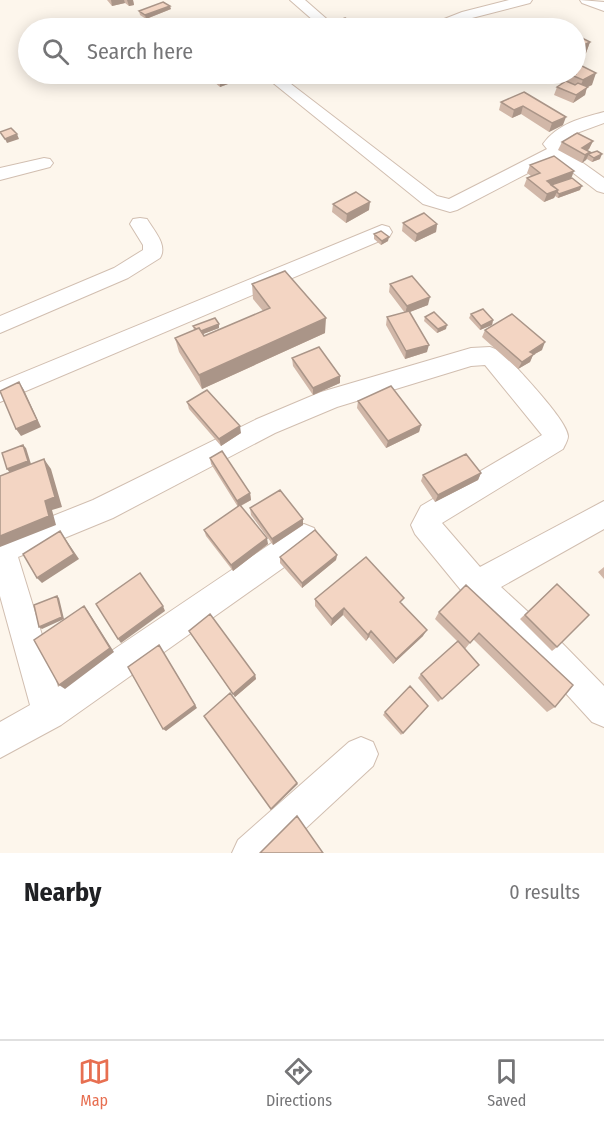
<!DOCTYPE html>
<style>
:root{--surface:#fff;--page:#f2f2f2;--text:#202124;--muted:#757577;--line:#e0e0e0;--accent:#e76f51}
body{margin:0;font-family:"Fira Sans Condensed",sans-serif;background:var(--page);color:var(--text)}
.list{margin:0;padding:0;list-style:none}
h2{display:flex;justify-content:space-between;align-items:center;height:78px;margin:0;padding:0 24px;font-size:26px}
h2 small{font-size:20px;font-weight:400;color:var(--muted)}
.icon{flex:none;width:33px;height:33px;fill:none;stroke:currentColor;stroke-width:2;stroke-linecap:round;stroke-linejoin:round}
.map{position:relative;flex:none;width:604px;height:853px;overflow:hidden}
.search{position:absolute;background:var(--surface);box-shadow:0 3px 15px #0003;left:18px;right:18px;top:18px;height:66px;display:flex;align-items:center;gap:15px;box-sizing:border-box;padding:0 21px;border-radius:33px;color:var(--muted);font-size:22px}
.sheet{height:186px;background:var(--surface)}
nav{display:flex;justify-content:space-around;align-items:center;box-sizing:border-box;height:84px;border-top:2px solid var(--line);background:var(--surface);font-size:16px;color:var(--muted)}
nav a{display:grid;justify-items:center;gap:3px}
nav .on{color:var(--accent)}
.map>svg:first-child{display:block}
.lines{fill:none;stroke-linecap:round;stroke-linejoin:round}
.minor-casing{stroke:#d1beb0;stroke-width:2}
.minor{fill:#fff;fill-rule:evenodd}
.wall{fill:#d1b7a8}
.shaded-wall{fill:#aa9588}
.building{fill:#f3d5c3;stroke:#aa9588;stroke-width:1.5}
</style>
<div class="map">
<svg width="604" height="853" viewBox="0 0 604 853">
<rect width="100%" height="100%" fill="#fdf6ec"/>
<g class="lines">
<!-- minor casing -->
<g class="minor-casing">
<path id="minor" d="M290 0H305L337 28H322Z
M509 0H532L530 3 472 18 445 28H427L429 25 462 12Z
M580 0 604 2V11L582 3Z
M262 74H278L437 196 449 199 547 149 543 144C557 124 581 118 604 112V123L574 134 561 144 569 153 604 178V193L597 191 555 159 457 210 450 212 423 204Z
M44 158 50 159 53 163 50 167 0 180V168Z
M140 218 147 219C154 231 168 245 160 258L128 278 0 333V316L114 268 143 250V245L130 224 133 219Z
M382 225 389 227 392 232 389 237 0 402V382Z
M490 347 498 350 508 358C520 372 567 420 568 436 568 440 565 445 563 449L442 523 480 567 604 501V529L501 587 562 643 604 686V727L592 722 540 665 465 595 415 534 411 525 421 506 542 435 485 365 471 366 337 407 275 433 113 518 18 557 58 687 294 528 304 524 314 528 318 537 314 546 61 725 0 758V722L30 705 0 596V537L93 500 257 419 321 392 471 348Z
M361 737 373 742 378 754 373 766 279 853H232L238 840 349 742Z"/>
</g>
<!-- minor -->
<use href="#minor" class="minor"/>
</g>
<!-- wall -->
<path class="wall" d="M107 0H133L134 5 129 6 125 3 112 6Z
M171 9 146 19 140 15 139 11Z
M333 22 351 26 343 28H337L333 26Z
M576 35 590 42 586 53 579 57 576 64 592 85 587 87 585 95 573 103 554 95 557 87 562 84 542 74H576Z
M213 77 228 84 220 87 213 81Z
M524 92 563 125 549 132 521 114 512 118 499 110 501 102Z
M593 141 589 149 587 151 589 154 600 159 592 162 587 159 582 163 558 150 562 142Z
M530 165 571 178 580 190 558 198 555 196 554 198 544 202 524 186 527 178 531 176 527 173Z
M333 204 369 210 346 223 332 212Z
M403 223 437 224 436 232 415 242 402 231Z
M374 234 388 241 381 245 374 239Z
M252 284 325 333 202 389 179 352 175 338 194 330 193 326 219 328 203 334 204 336 263 311 253 299Z
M390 284 428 305 409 312 427 352 405 359 386 325 387 317 405 313 389 292Z
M471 314 493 320 492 325 480 330 469 318Z
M425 317 446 329 437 333 424 321Z
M485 330 542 350 533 355 530 362 518 369 482 337Z
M292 358 340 383 313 395 293 366Z
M358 401 421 425 419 432 386 448 357 408Z
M187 402 241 433 221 446 189 409Z
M210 458 250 493 251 500 241 506 268 544 233 571 206 536 204 530 238 507 211 464Z
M481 473 478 480 435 502 421 481 423 475Z
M250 508 303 525 273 545 251 515Z
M337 555 336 560 302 588 280 563V557Z
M604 567V579L598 572Z
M557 584V647L552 651 520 619Z
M466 585 555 707 547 712 473 639 465 649 479 665 438 702 418 678 421 674 458 642 435 619 439 612Z
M315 599 402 603 423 636 393 664 369 637 366 641 343 615 331 626 315 606Z
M189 631 255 675 256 679 235 697Z
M428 706 401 735 383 715 385 712Z"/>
<!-- shaded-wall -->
<path class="shaded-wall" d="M111 0H124L125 3 112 6Z
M127 0H133L134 5 129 6Z
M170 6 171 9 146 19 145 15Z
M352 22 351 26 343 28H339L340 26Z
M590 42 586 53 579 57 576 65V49Z
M596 73 592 85 587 87 585 95 573 103 583 80Z
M228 80V84L220 87V83Z
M523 106 521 114 512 118 514 110Z
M566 117 563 125 549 132 552 123Z
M17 134 19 139 7 143 5 139Z
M593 141 589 149 583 153 582 148Z
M590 152 586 160 582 163 585 155Z
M602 154 600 159 592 162 594 158Z
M574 171 571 179 551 187 547 181Z
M582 186 580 190 558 198 559 194Z
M558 190 554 198 544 202 547 194Z
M370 202 369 210 346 223 347 214Z
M437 224 436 232 415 242 417 234Z
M389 237 388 241 381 245 382 241Z
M430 297 428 305 405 314 407 306Z
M326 318 325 333 202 389 199 375Z
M493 320 492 325 480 330 481 326Z
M219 324V328L198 336 197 332Z
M447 325 446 329 437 333 438 329Z
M545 342 542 350 533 355 530 362 518 369 522 362 530 352Z
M429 345 427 352 405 359 406 351Z
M340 376V383L313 395V388Z
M19 382 24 390 41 427 21 436 16 429Z
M421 425 419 432 386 448 388 441Z
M240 426 241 433 221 446 219 439Z
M23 445 26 448 31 464 10 473 7 469Z
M44 459 51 469 62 507 52 510 56 525 0 547V536L45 501Z
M481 473 478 480 435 502 438 495Z
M250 493 251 500 238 507 237 501Z
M303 519V525L273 545 272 539Z
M60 531 79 559 42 583 37 578Z
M267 538 268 544 233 571 231 565Z
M337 555 336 560 302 588V583Z
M57 596 59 598 64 619 42 629 39 627Z
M84 606 88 611 114 652 65 689 59 685Z
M163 606 165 611 121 643 118 639Z
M344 608 343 615 331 626 332 619Z
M427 630 423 636 393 664 396 659Z
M371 631 369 637 366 641 368 635Z
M159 645 197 708 166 731 163 729Z
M255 675 256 679 235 697 233 694Z
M297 783 298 784 272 809H271Z"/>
<!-- building -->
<path class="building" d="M163 2 170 6 145 15 139 11Z
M345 18 352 22 340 26 333 22Z
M576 35 590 42 576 49Z
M576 63 596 73 583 80 569 74H576Z
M221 75 228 80 220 83 213 77Z
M566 81 575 85 578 83 588 87 576 95 557 87Z
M524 92 566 117 552 123 523 106 514 110 501 102Z
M11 128 17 134 5 139 0 132Z
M577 133 593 141 582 148 590 152 585 155 562 142Z
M597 151 602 154 594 158 588 154Z
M554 156 574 171 547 181 558 190 547 194 527 178 540 173 530 165Z
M572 178 582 186 559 194 557 192 558 190 551 185Z
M356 192 370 202 347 214 333 204Z
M424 213 437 224 417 234 403 223Z
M381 231 389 237 382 241 374 234Z
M285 271 326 318 199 375 175 338 199 328 204 336 270 308 252 284Z
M412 276 430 297 407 306 390 284Z
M483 309 493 320 481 326 471 314Z
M409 311 429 345 406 351 387 317Z
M434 312 447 325 438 329 425 317Z
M512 314 545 342 530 352 534 354 522 362 485 330Z
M215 318 219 324 201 331 199 328 196 329 193 326Z
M319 347 340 376 313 388 292 358Z
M19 382 37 420 16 429 0 391Z
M391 386 421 425 388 441 358 401Z
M207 390 240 426 219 439 187 402Z
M23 445 28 461 7 469 2 453Z
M222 451 250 493 237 501 210 458Z
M466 454 481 473 438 495 423 475Z
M44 459 55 497 45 501 49 516 0 536V476Z
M280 490 303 519 272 539 250 508Z
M240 505 267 538 231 565 204 530Z
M315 530 337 555 302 583 280 557Z
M60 531 74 554 37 578 23 554Z
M366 557 404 598 400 602 427 630 396 659 371 631 368 635 344 608 332 619 315 599Z
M140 573 163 606 118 639 96 604Z
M557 584 589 615 557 647 525 615Z
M466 585 573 685 555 707 479 633 470 643 439 612Z
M57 596 62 617 39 627 34 605Z
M84 606 110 648 59 685 34 640Z
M210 614 255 675 233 694 189 631Z
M458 641 479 665 442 699 421 674Z
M159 645 195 705 163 729 128 667Z
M410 686 428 706 403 733 385 712Z
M230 693 297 783 271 809 204 716Z
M297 816 323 853H260Z"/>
</svg>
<div class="search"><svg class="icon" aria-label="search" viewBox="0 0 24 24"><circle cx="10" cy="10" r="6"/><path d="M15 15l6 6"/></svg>Search here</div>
</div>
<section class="sheet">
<h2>Nearby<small>0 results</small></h2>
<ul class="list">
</ul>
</section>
<nav>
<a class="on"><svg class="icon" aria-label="map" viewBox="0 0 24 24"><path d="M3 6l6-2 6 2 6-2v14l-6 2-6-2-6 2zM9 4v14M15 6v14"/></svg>Map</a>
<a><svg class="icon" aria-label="directions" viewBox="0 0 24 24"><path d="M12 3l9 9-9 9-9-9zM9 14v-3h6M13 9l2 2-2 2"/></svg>Directions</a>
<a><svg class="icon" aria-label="saved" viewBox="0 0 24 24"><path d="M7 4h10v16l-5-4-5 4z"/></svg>Saved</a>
</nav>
